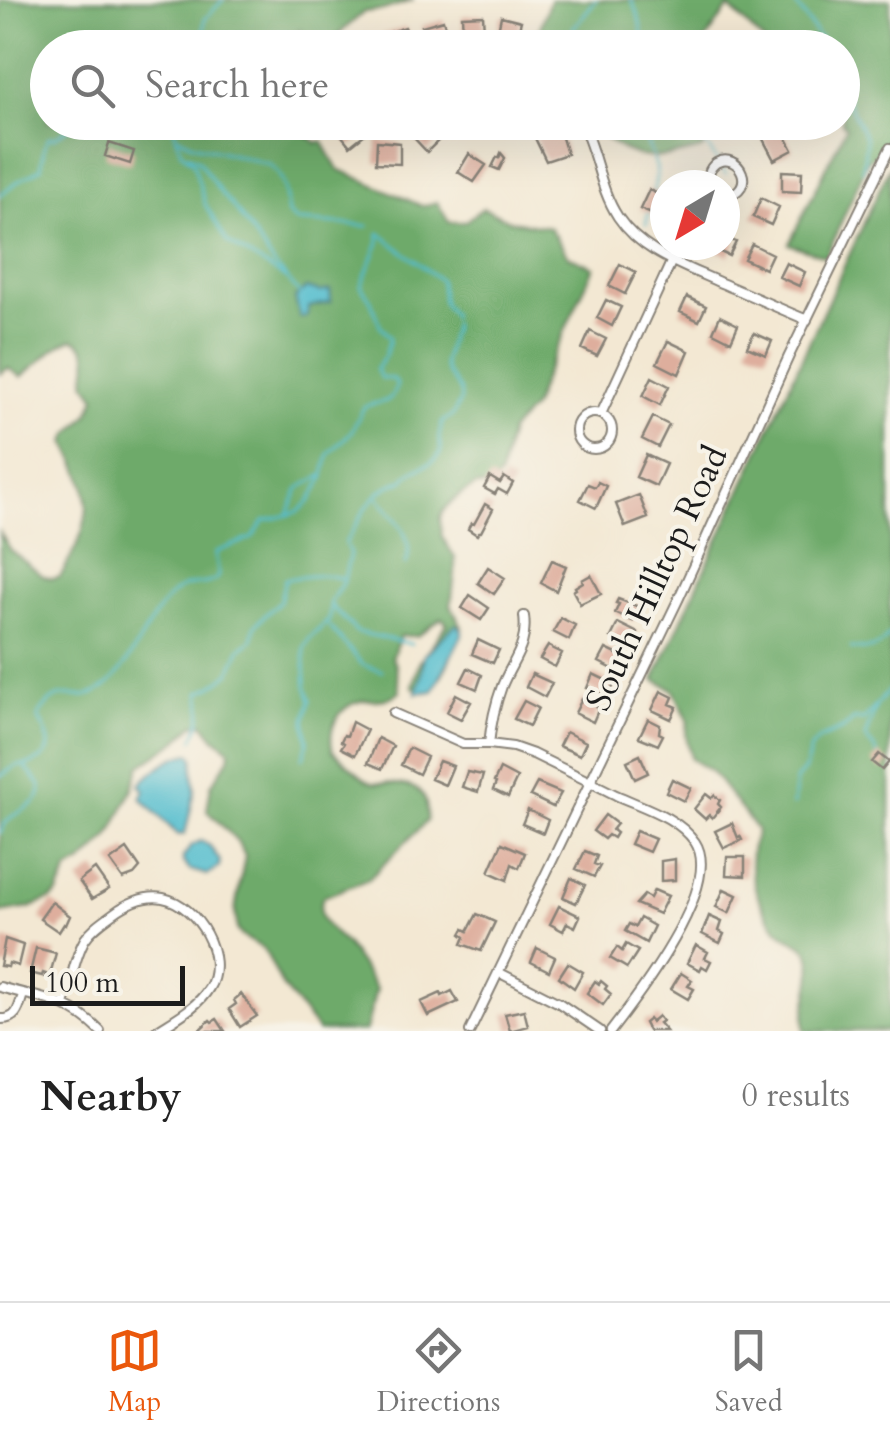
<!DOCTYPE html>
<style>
:root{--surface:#fff;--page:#f6f6f6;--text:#222;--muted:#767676;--line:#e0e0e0;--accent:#ea580c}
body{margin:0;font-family:Cardo,serif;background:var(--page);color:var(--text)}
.compass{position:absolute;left:650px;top:170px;width:90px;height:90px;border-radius:50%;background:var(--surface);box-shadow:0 10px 40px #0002;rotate:218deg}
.scale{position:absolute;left:30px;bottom:25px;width:155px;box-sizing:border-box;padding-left:10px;border:5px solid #1c1c1c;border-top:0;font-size:28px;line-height:35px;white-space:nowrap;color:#1c1c1c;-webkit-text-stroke:8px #f7f3e8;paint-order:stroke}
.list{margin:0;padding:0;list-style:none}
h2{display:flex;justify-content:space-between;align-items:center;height:130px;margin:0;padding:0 40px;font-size:42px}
h2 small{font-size:32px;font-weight:400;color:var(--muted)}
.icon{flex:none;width:55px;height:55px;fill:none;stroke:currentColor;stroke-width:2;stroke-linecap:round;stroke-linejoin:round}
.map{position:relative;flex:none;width:890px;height:1031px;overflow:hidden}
.search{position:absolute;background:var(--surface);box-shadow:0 10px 40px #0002;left:30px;right:30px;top:30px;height:110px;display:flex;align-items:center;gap:25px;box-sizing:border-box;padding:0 35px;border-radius:55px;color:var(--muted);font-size:38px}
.sheet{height:270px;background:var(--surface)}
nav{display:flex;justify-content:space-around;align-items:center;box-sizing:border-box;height:140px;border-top:2px solid var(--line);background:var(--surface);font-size:28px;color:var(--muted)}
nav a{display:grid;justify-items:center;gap:5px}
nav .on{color:var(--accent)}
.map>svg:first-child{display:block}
.forest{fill:#6eaa6b;stroke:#456344;stroke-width:2.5}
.water{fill:#52bdce;stroke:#376c75;stroke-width:2.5}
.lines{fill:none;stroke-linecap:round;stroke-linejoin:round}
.stream{stroke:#52bdce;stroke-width:2.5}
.building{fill:#deae9d}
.minor-casing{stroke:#888278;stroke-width:12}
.minor{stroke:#fff;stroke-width:8}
.labels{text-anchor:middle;stroke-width:8;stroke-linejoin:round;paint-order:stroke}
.street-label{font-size:35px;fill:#1c1c1c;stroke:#f7f3e8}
</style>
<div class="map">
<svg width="890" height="1031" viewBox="0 0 890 1031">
<rect width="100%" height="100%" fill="#f7f3e8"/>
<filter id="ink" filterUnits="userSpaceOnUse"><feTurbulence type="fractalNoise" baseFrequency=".01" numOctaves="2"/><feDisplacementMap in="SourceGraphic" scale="20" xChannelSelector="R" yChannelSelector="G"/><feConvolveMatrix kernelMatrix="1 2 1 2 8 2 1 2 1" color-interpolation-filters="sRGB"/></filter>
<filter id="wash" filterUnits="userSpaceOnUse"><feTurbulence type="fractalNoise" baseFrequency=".0048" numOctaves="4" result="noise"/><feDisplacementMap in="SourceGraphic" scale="40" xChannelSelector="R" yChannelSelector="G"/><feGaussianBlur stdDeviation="2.25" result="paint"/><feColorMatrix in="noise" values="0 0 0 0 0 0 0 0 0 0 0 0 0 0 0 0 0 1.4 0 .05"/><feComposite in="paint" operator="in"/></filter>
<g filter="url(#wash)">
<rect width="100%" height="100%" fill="#f3e8d3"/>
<!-- forest -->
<path class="forest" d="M0 0H414L383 10 364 12 324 47H318L300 30 276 47 48 48V122L286 123 297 127 317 143 322 141 338 169 422 206 437 202 449 222H464L483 208 512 221 549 227 568 256 594 267 545 374 533 407 510 431 500 475 495 482 487 486H477L461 494 443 511 440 518 442 537 455 557V574L451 606 462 627 447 666 439 680 427 692 419 691 412 686 420 661 447 624 442 618 417 636H400L392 658 396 665 400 692C395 695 390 698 385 699 377 701 368 699 361 701 338 706 327 730 333 751 343 759 360 778 371 782 376 784 382 783 388 783 416 786 429 788 427 821L369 879 323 897C313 922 335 931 347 946 358 960 367 975 376 989L366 1031H318L283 987 264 949 242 936 237 929 235 910 245 856 237 841 207 810 211 785 229 758 230 750 215 738 203 723 194 725 177 741 140 766 132 791 109 837 82 863 68 871 58 894 52 899 29 908 0 913V532L10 550 43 576 51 579 60 577C92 521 97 500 66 442L69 434 88 415 96 397 85 382C88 364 92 348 73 339 49 348 41 363 21 377L8 368 0 374Z
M550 0H890V138L885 148 868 161 826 257 789 244 846 127 842 123V48L769 47 729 7 701 47H536L534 45Z
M600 123V122L711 123 702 149C661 160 631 165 600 132Z
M890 166V1031H805C801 1006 818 979 809 954 806 944 794 942 786 936 762 918 749 882 751 853 751 844 756 839 757 830L712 772 691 759 686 735 688 720 673 689 654 680Z"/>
<!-- water -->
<path class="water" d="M306 288 320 292 330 290 331 302 309 307 306 317H300L295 298Z
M455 625H458L462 630V635L433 691 416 693 421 677 424 655Z
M190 753 194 758 193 771 195 790 186 830 184 834 178 835 141 798 145 790 140 785C151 771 172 756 190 753Z
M201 841 210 846 220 861 219 867 207 875 190 870 183 862V857L192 845Z"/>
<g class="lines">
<!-- stream -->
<path class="stream" d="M631 0 638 14 645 48
M793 0 826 48
M573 28 596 0
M192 48 203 40 205 19 223 0
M842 82 847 100 866 139 863 171
M172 122 181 152 193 162 205 204 227 242 289 280
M642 122C643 139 651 151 656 166 658 174 655 185 653 193
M691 122 726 174
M176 136 193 144 268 164C286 175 285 195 288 214L296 221 368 226
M187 155 198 160 221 193 239 214 276 267 285 276
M0 195 17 182 41 168 44 147 49 137 54 138 77 122
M646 224 649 211
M290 282 300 294
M378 498C394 517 416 537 406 564
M288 514 299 488 324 475
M331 606 357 632 411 644
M328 625 363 665 382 671
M851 648C869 651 879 649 890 634
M876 706 865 737 875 749 878 756
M193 740C201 723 204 710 200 692L213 686 230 672 240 649 252 640 255 625 280 601 285 579C304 577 324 572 343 579
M0 776C5 774 9 770 14 767 22 763 21 767 30 764 59 754 49 736 38 717 60 679 74 706 99 691 128 674 143 627 165 602 169 597 176 590 183 587 192 582 215 587 218 575 219 568 215 559 216 552L252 538 264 521 288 515 299 511 310 501 323 479 329 454 351 432 364 407C380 399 391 408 397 384L393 379 381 378 376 369 385 356 390 338 380 325 371 301 361 286 379 242V233L440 280 443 303 452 315 453 323 444 362 446 371 460 391 461 399 453 415 442 422C441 426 439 436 439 440 439 443 441 446 441 449 439 467 412 465 403 481 371 487 361 519 345 543L350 553 344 580 331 601 329 620 310 638 304 648 306 686 311 700 305 720 308 742 303 758
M793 805 796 780 805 770 811 748 819 739 843 729 855 719 864 720 890 689
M0 833C3 827 4 824 9 819 17 811 46 803 40 786 37 779 29 773 25 766"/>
</g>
<g id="blocks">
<!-- building -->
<path class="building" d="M483 15 484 31 463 32 462 16Z
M501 16 521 21 517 36 498 31Z
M443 20 448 36 427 42 422 26Z
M405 27 412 43 400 48H387L382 35Z
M346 122H356L365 134 350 146 337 130Z
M732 122H752L755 124 748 138 729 129Z
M430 125 442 137 427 152 415 139Z
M559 128 567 154 546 161 534 136Z
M782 129 793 150 774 160 763 139Z
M377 141 400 143V164L376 163Z
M109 143 134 151 130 164 105 156Z
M501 153 505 158 499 170 492 167 497 157 499 158Z
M469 154 486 165 474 182 458 172Z
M782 171 802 172 801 192 782 191Z
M649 190 665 197 663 219 640 209Z
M761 198 779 207 771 225 753 217Z
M725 237 736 242 729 256 705 245H725Z
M752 244 772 254 765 269 744 259Z
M786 263 805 272 799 286 779 277Z
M620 264 636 272 625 294 609 286Z
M687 297 706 306 699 321 680 312Z
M606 300 621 307 612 326 597 318Z
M720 316 738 325 731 341 713 332Z
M590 331 606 339 597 356 582 349Z
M754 333 772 341 766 355 747 347Z
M668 341 689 351 679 374 657 363Z
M652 377 669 386 660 405 643 396Z
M653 417 669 425 658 447 642 439Z
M646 455 666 464 656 486 636 477Z
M490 477 500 483 504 477 513 483 507 494 498 489 495 494 484 488Z
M598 482 606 486 596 508 580 500 588 484 595 487Z
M639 495 648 518 625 527 616 504Z
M485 504 493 509 481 532H479L477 535 468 529 471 523 474 524Z
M552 560 566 566 556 591 541 583Z
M488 567 505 578 494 594 478 583Z
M591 575 601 594 580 604 573 591 576 589 575 587 583 582 582 580Z
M470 595 489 608 481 620 462 608Z
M618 599 639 607 633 621 615 613 619 604 616 603Z
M561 618 575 625 569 640 553 632Z
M618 623 638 633 632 646 611 637Z
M478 640 499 650 493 663 472 654Z
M548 646 562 653 555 667 540 659Z
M606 649 623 657 617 671 599 662Z
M468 668 482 675 477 689 461 682Z
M532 674 552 683 545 697 526 687Z
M593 674 614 684 608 697 587 688Z
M661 691 673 697 670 704 677 707 671 719 652 710Z
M456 694 471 702 461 719 447 712Z
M582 699 599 708 593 722 575 713Z
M524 701 538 708 529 726 514 719Z
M648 719 660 725 659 733 663 735 658 745 639 737Z
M352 722 367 730 355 755 341 748 344 743 341 741 344 735 347 736Z
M566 732 586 742 580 755 559 746Z
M378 738 393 746 382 769 368 763Z
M409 748 427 757 419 774 401 765Z
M879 754 889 762 882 770 872 762Z
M640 755 648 773 635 779 627 761Z
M439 761 453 766 445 785 431 779Z
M500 769 517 778 508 797 493 790 496 783 494 782Z
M467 772 483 775 478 792 462 787Z
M672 779 691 788 684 801 666 792Z
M537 783 561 793 553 807 530 796Z
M706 794 711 798 714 795 720 800 718 804 721 807 712 818 709 815 705 819 694 809Z
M528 810 548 820 543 833 522 824Z
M605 815 617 824 612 830 616 833 613 838 608 835 604 839 593 831Z
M732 823 738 838 740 836 742 840 724 848 715 831Z
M636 831 655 839 649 852 630 844Z
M502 843 525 853 519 868 512 864 507 880 489 872Z
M127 849 140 868 134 875 123 879 110 861Z
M585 851 597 856 594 864 600 866 594 877 576 869Z
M727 857H745V876L726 875Z
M675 859V880L661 881V861Z
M95 869 109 889 92 899 79 881Z
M571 878 585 885 576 903 563 897Z
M724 889 737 895 729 913 716 907Z
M654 890 668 896 659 914 636 904 644 895 650 898Z
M52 902 70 916 66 925 64 924 59 932 40 919Z
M559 906 580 916 575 927 567 923 563 931 550 924Z
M477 914 495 922 481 951 462 944 465 937 461 934 464 929 468 931Z
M709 916 722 922 719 931 724 934 720 943 702 934Z
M640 918 654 926 646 943 625 931 629 924 635 927Z
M5 939 23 945 18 966 9 963 8 967 0 966Z
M626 944 638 951 627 968 610 958 617 947 622 951Z
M696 945 708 952 705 958 711 961 707 969 702 966 700 970 687 963Z
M36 948 56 953 49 978 45 977 46 974 43 973 42 976 30 973Z
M537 948 555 957 549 971 531 962Z
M568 963 583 972 574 988 559 977Z
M681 973 692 980 688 986 694 989 688 999 671 989Z
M595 981 599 984 601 981 607 986 605 989 611 994 603 1005 587 993Z
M452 991 458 1002 428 1016 421 1002 441 993 442 996Z
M241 994 257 1016 240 1027 229 1009 236 1004 234 1000Z
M524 1010 528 1026 510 1031 505 1014Z
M658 1016 662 1021 659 1023 666 1031H648L644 1023 649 1019 651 1022Z
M217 1019 225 1031H198L210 1020 212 1022Z"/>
</g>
</g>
<g filter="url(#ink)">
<use href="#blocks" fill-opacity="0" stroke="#888278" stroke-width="2.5"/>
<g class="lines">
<!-- minor casing -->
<g class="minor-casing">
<path id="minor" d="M581 122C597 152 599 188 618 217 641 252 684 266 721 283 750 295 778 308 807 320
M709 185C708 176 708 169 716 163 739 150 759 190 725 196
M576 431a18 18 0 1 1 36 0a18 18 0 1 1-36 0Z
M601 414 679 245
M393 713 463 744H489L513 747 533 754C561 768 589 781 616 795 642 807 678 817 695 842 724 885 638 996 611 1031
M489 744C491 724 495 705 502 686 513 659 528 647 524 616
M500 973 559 1003 600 1031
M0 987C41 999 68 999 100 1031
M64 1004C71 983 74 958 85 939 92 928 103 921 114 913 128 903 145 895 163 898 198 905 228 957 209 988 197 1008 174 1019 156 1031
M0 1019C17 1020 19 1008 23 994
M470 1031 678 600 789 356 890 148"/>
</g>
<!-- minor -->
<use href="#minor" class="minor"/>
</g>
</g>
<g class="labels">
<!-- street labels -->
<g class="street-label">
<text transform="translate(656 578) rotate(-65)" y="12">South Hilltop Road</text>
</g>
</g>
</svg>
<svg class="compass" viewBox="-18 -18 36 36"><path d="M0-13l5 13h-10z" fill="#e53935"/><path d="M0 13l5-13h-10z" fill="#767676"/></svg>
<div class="scale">100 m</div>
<div class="search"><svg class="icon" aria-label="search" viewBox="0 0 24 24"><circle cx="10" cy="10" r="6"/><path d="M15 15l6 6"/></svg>Search here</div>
</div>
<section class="sheet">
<h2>Nearby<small>0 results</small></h2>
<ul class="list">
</ul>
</section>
<nav>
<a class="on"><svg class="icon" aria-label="map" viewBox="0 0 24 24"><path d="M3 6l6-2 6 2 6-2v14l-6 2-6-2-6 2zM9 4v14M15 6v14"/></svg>Map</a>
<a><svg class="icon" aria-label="directions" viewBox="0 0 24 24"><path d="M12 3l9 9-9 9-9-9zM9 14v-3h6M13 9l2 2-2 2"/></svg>Directions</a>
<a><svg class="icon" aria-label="saved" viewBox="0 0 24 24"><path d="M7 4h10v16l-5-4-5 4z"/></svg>Saved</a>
</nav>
